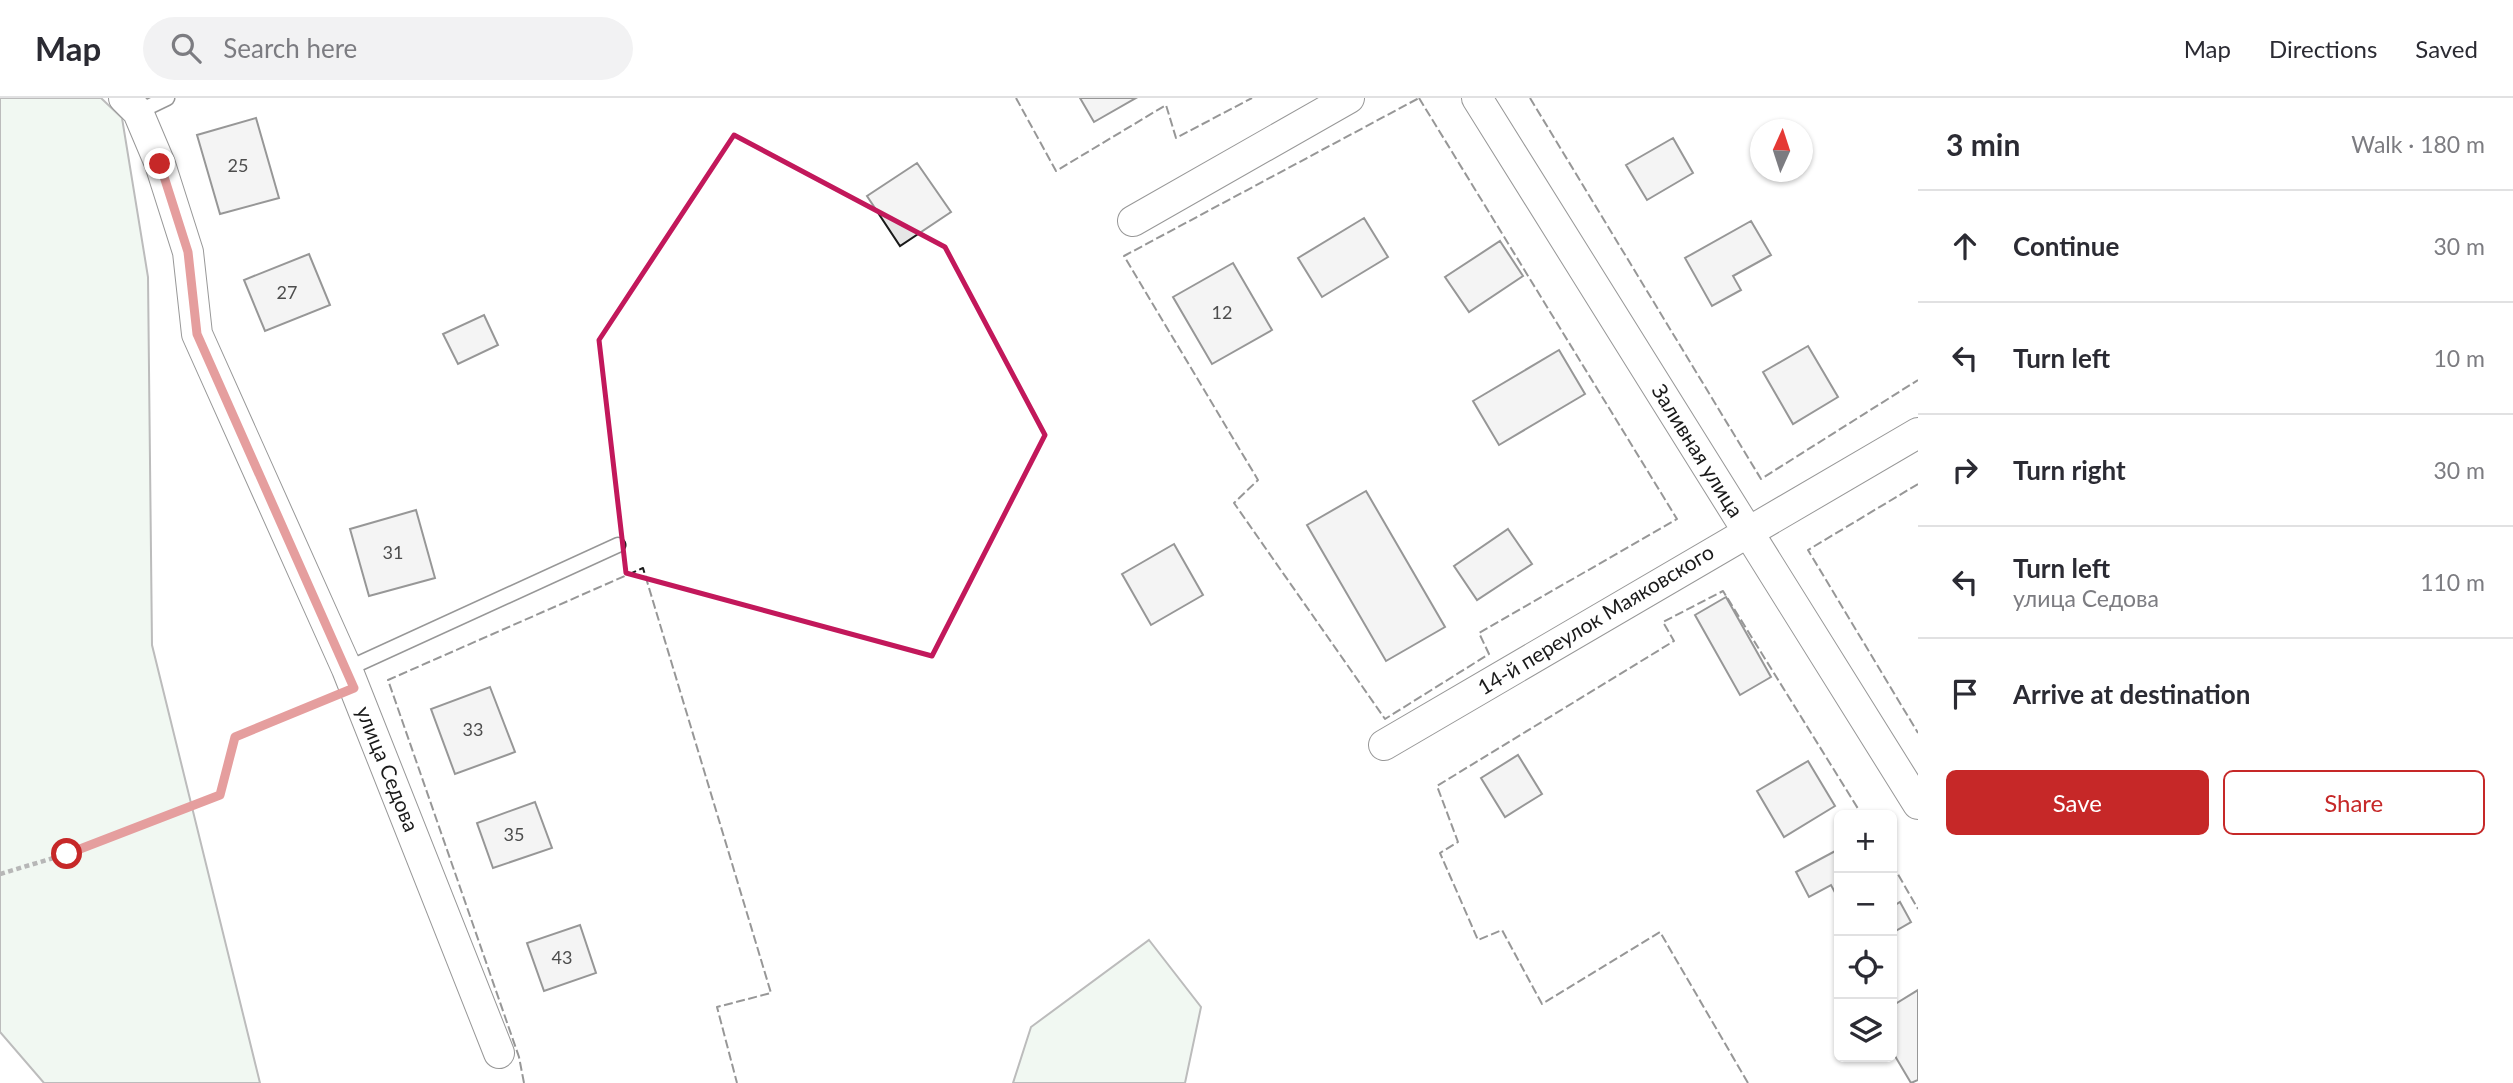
<!DOCTYPE html>
<meta charset="utf-8">
<style>
:root{--surface:#fff;--page:#f2f2f3;--text:#2b2b33;--muted:#7c7c81;--line:#e1e1e2;--accent:#c62828}
body{margin:0;font-family:Lato,sans-serif;background:var(--page);color:var(--text)}
.controls{position:absolute;right:21px;bottom:21px;display:grid;overflow:hidden;border-radius:10px;box-shadow:0 2px 5px #0004}
.controls button{width:63px;height:63px;display:grid;place-items:center;padding:0;border:0;border-bottom:2px solid var(--line);background:var(--surface);color:var(--text);font:35px sans-serif}
.compass{position:absolute;left:1750px;top:21px;width:63px;height:63px;border-radius:50%;background:var(--surface);box-shadow:0 2px 5px #0004;rotate:3deg}
.stop{position:absolute;width:21px;height:21px;margin:-16px;border:5px solid #c62828;border-radius:50%;background:#fff}
.stop.end{background:#c62828;border-color:#fff;box-shadow:0 2px 7px #0008}
.list{margin:0;padding:0;list-style:none}
h2{display:flex;justify-content:space-between;align-items:center;height:91px;margin:0;padding:0 28px;font-size:30px}
h2 small{font-size:23px;font-weight:400;color:var(--muted)}
.list li{display:grid;grid-template-columns:46px 1fr auto;gap:21px;align-items:center;box-sizing:border-box;height:112px;padding:0 28px;border-top:2px solid var(--line)}
.list b{display:block;font-size:26px;white-space:nowrap}
.list p{margin:0;font-size:23px;white-space:nowrap;color:var(--muted)}
.list em{font-size:23px;font-style:normal;color:var(--muted)}
.actions{display:flex;gap:14px;padding:21px 28px}
.actions a{flex:1;padding:16px 0;border:2px solid var(--accent);border-radius:10px;text-align:center;font-size:24px;color:var(--accent)}
.actions .main{background:var(--accent);color:#fff}
.icon{flex:none;width:38px;height:38px;fill:none;stroke:currentColor;stroke-width:2;stroke-linecap:round;stroke-linejoin:round}
.map{position:relative;flex:none;width:1918px;height:985px;overflow:hidden}
header{display:flex;align-items:center;gap:42px;box-sizing:border-box;height:98px;padding:0 35px;background:var(--surface);border-bottom:2px solid var(--line)}
header strong{font-size:33px}
nav{display:flex;gap:38px;margin-inline-start:auto;font-size:24px}
.search{width:490px;height:63px;background:var(--page);display:flex;align-items:center;gap:18px;box-sizing:border-box;padding:0 24px;border-radius:38px;color:var(--muted);font-size:26px}
main{display:flex}
aside{flex:1;background:var(--surface)}
.map>svg:first-child{display:block}
.green{fill:#e0efe3;stroke:#6a6a6a;stroke-width:2}
.building{fill:#e6e6e6;stroke:#1a1a1a;stroke-width:2}
.lines{fill:none;stroke-linecap:round;stroke-linejoin:round}
.service-casing{stroke:#1a1a1a;stroke-width:17}
.minor-casing{stroke:#1a1a1a;stroke-width:32}
.path{stroke:#5f5f5f;stroke-width:4.5;stroke-dasharray:5 3.5;stroke-linecap:butt}
.service{stroke:#fff;stroke-width:14}
.minor{stroke:#fff;stroke-width:30}
.fence{stroke:#1a1a1a;stroke-width:2;stroke-dasharray:9 3.5;stroke-linecap:butt}
.route{stroke:#c62828;stroke-width:9}
.marked{fill:none;stroke:#c2185b;stroke-width:5;stroke-linejoin:round}
.labels{text-anchor:middle;stroke-width:5;stroke-linejoin:round;paint-order:stroke}
.number-label{font-size:18px;fill:#4d4d4d}
.street-label{font-size:21px;fill:#1a1a1a;stroke:#fff}
</style>
<header>
<strong>Map</strong>
<div class="search"><svg class="icon" aria-label="search" viewBox="0 0 24 24"><circle cx="10" cy="10" r="6"/><path d="M15 15l6 6"/></svg>Search here</div>
<nav><a>Map</a><a>Directions</a><a>Saved</a></nav>
</header>
<main>
<div class="map">
<svg width="1918" height="985" viewBox="0 0 1918 985">
<rect width="100%" height="100%" fill="#fff"/>
<!-- green -->
<path class="green" d="M0 0H101L122 20 148 179 152 547 260 985H44L0 934Z
M1149 842 1201 909 1185 985H1013L1031 929Z"/>
<!-- building -->
<path class="building" d="M1080 0H1136L1094 24Z
M256 20 279 100 220 116 197 37Z
M1673 40 1693 75 1647 102 1626 67Z
M917 65 951 114 900 148 867 98Z
M1364 120 1388 159 1322 199 1298 160Z
M1751 123 1771 157 1733 178 1741 192 1712 208 1685 160Z
M1500 143 1523 178 1469 214 1445 179Z
M309 156 330 207 265 233 244 182Z
M1233 165 1272 232 1212 266 1173 199Z
M484 217 498 247 458 266 443 236Z
M1808 248 1838 299 1793 326 1763 274Z
M1559 252 1585 296 1499 347 1473 303Z
M1366 393 1445 529 1386 563 1307 427Z
M416 412 435 480 369 498 350 431Z
M1508 431 1532 466 1477 502 1454 468Z
M1174 446 1203 497 1151 527 1122 476Z
M1726 499 1771 579 1740 597 1695 517Z
M490 589 515 654 455 676 431 611Z
M1518 657 1542 696 1505 719 1481 680Z
M1808 663 1835 708 1784 739 1757 693Z
M535 704 552 750 493 770 477 725Z
M1839 751V802L1831 787 1809 799 1796 774Z
M1900 804 1911 824 1892 835V809Z
M580 827 596 875 544 893 527 845Z
M1918 892V982L1911 985 1892 953V908Z"/>
<g class="lines">
<!-- service casing -->
<g class="service-casing">
<path id="service" d="M138 14 167 0
M347 571 618 447"/>
</g>
<!-- minor casing -->
<g class="minor-casing">
<path id="minor" d="M124 0 138 14 160 66 188 154 197 236 347 571 499 955
M1477 0 1918 706
M1133 123 1349 0
M1384 647 1918 335"/>
</g>
<!-- path -->
<path class="path" d="M0 776 67 756 220 697 235 639 328 600"/>
<!-- service -->
<use href="#service" class="service"/>
<!-- minor -->
<use href="#minor" class="minor"/>
<!-- fence -->
<path class="fence" d="M1016 0 1056 73 1166 7 1176 40 1252 0
M1419 0 1677 421 1479 535 1489 556 1385 621 1234 405 1258 382 1124 158Z
M1530 0 1761 381 1918 282
M1918 386 1808 452 1918 635
M1892 766 1918 811
M524 985 519 959 388 582 643 470 771 895 717 909 737 985
M1748 985 1660 834 1542 906 1502 832 1478 842 1440 755 1458 744 1437 688 1674 543 1663 524 1723 493 1862 717"/>
</g>
<g class="lines">
<!-- route -->
<path class="route" d="M67 756 220 697 235 639 354 590 197 236 188 154 160 66"/>
</g>
<!-- marked area -->
<path d="M0 0H1918V985H0ZM734 37 945 149 1045 337 932 558 626 475 599 242Z" fill="#fff" fill-opacity=".55" fill-rule="evenodd"/>
<path class="marked" d="M734 37 945 149 1045 337 932 558 626 475 599 242Z"/>
<g class="labels">
<!-- number labels -->
<g class="number-label">
<text x="238" y="74">25</text>
<text x="287" y="201">27</text>
<text x="1222" y="221">12</text>
<text x="393" y="461">31</text>
<text x="473" y="638">33</text>
<text x="514" y="743">35</text>
<text x="562" y="866">43</text>
</g>
<!-- street labels -->
<g class="street-label">
<text transform="translate(1697 353) rotate(58)" y="7">Заливная улица</text>
<text transform="translate(1596 522) rotate(-31)" y="7">14-й переулок Маяковского</text>
<text transform="translate(387 671) rotate(68)" y="7">улица Седова</text>
</g>
</g>
</svg>
<div class="controls">
<button>+</button>
<button>−</button>
<button><svg class="icon" aria-label="locate" viewBox="0 0 24 24"><circle cx="12" cy="12" r="6"/><path d="M12 2v4M12 18v4M2 12h4M18 12h4"/></svg></button>
<button><svg class="icon" aria-label="layers" viewBox="0 0 24 24"><path d="M12 4l9 5-9 5-9-5zM3 14l9 5 9-5"/></svg></button>
</div>
<svg class="compass" viewBox="-18 -18 36 36"><path d="M0-13l5 13h-10z" fill="#e53935"/><path d="M0 13l5-13h-10z" fill="#7c7c81"/></svg>
<div class="stop" style="left:67px;top:756px"></div>
<div class="stop end" style="left:160px;top:66px"></div>
</div>
<aside>
<h2>3 min<small>Walk · 180 m</small></h2>
<ul class="list">
<li><svg class="icon" aria-label="ahead" viewBox="0 0 24 24"><path d="M12 20V5M6 11l6-6 6 6"/></svg><div><b>Continue</b></div><em>30 m</em></li>
<li><svg class="icon" aria-label="left" viewBox="0 0 24 24"><path d="M17 20v-9H6M10 6l-5 5 5 5"/></svg><div><b>Turn left</b></div><em>10 m</em></li>
<li><svg class="icon" aria-label="right" viewBox="0 0 24 24"><path d="M7 20v-9h11M14 6l5 5-5 5"/></svg><div><b>Turn right</b></div><em>30 m</em></li>
<li><svg class="icon" aria-label="left" viewBox="0 0 24 24"><path d="M17 20v-9H6M10 6l-5 5 5 5"/></svg><div><b>Turn left</b><p>улица Седова</p></div><em>110 m</em></li>
<li><svg class="icon" aria-label="arrive" viewBox="0 0 24 24"><path d="M6 21V4h12l-3 4 3 4H6"/></svg><div><b>Arrive at destination</b></div></li>
</ul>
<div class="actions"><a class="main">Save</a><a>Share</a></div>
</aside>
</main>
